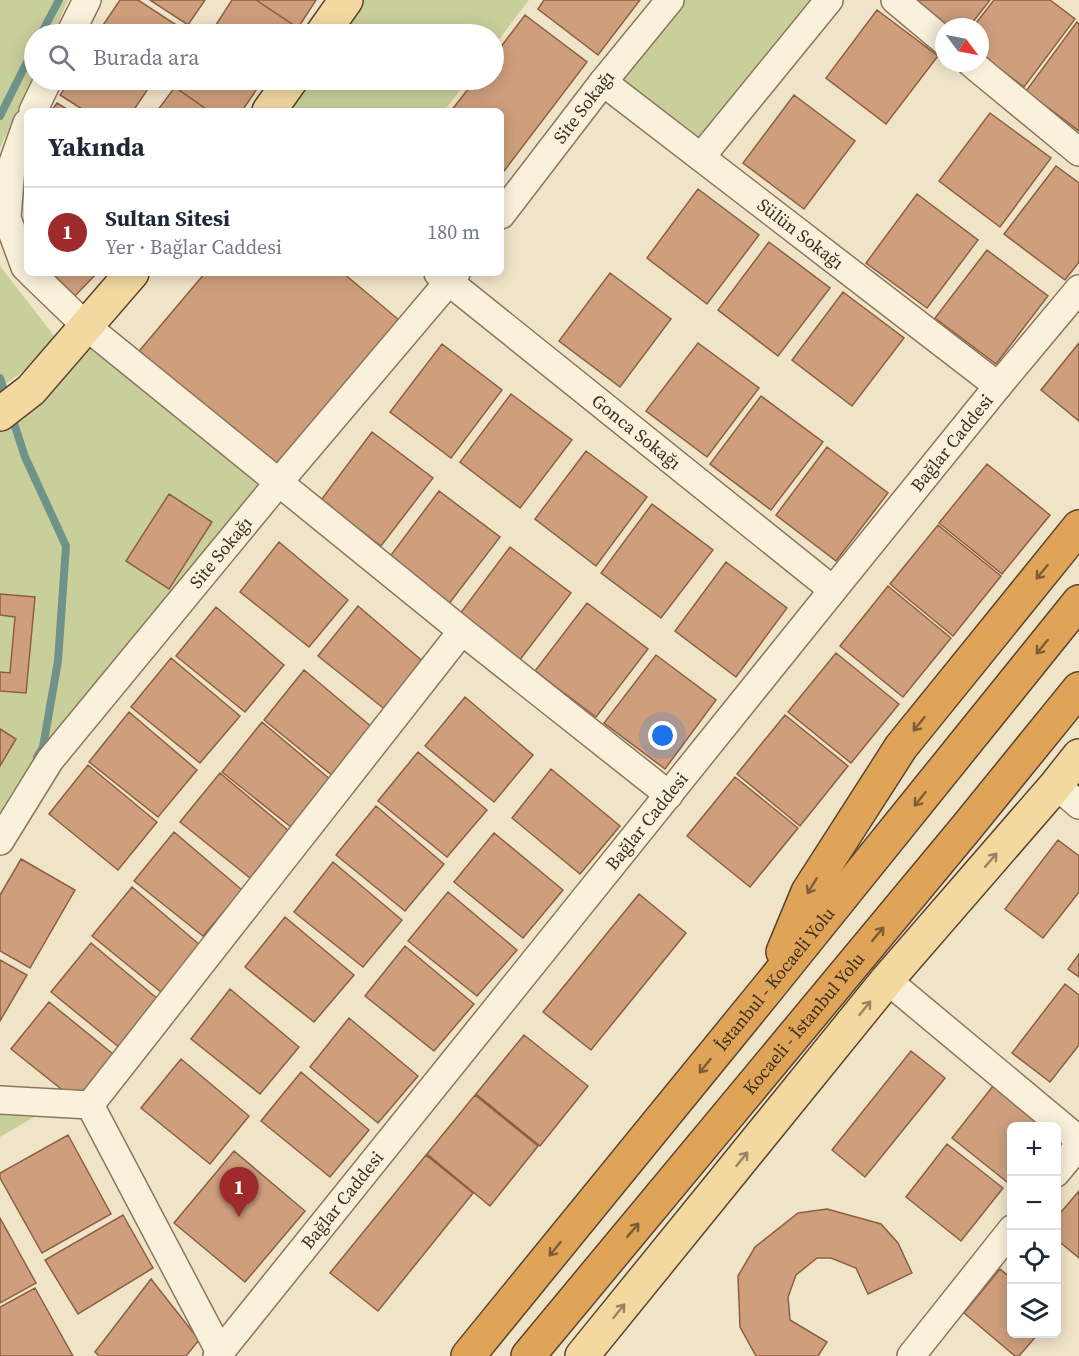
<!DOCTYPE html>
<html lang="tr">
<meta charset="utf-8">
<style>
:root{--surface:#fff;--page:#f6f6f7;--text:#1f2937;--muted:#747a83;--line:#e0e1e3;--accent:#9e2a2b}
body{margin:0;font-family:"Source Serif 4",serif;background:var(--page);color:var(--text)}
.controls{position:absolute;right:18px;bottom:18px;display:grid;overflow:hidden;border-radius:9px;box-shadow:0 3px 15px #0003}
.controls button{width:54px;height:54px;display:grid;place-items:center;padding:0;border:0;border-bottom:2px solid var(--line);background:var(--surface);color:var(--text);font:30px sans-serif}
.compass{position:absolute;left:935px;top:18px;width:54px;height:54px;border-radius:50%;background:var(--surface);box-shadow:0 3px 15px #0003;rotate:122deg}
.you{position:absolute;left:663px;top:736px;width:21px;height:21px;margin:-15px;border:4px solid #fff;border-radius:50%;background:#1a73e8;box-shadow:0 0 0 9px #1a73e833}
.badge{display:grid;place-items:center;width:39px;height:39px;border-radius:50%;background:var(--accent);color:#fff;font-size:20px;font-weight:700}
.pin{position:absolute;translate:-50% -50px;filter:drop-shadow(0 2px 3px #0008)}
.pin::after{content:'';position:absolute;top:32px;width:21px;height:18px;background:inherit;clip-path:polygon(0 0,100% 0,50% 100%)}
.list{margin:0;padding:0;list-style:none}
h2{display:flex;justify-content:space-between;align-items:center;height:78px;margin:0;padding:0 24px;font-size:26px}
h2 small{font-size:20px;font-weight:400;color:var(--muted)}
.list li{display:grid;grid-template-columns:39px 1fr auto;gap:18px;align-items:center;box-sizing:border-box;height:90px;padding:0 24px;border-top:2px solid var(--line)}
.list b{display:block;font-size:22px;white-space:nowrap}
.list p{margin:0;font-size:20px;white-space:nowrap;color:var(--muted)}
.list em{font-size:20px;font-style:normal;color:var(--muted)}
.icon{flex:none;width:33px;height:33px;fill:none;stroke:currentColor;stroke-width:2;stroke-linecap:round;stroke-linejoin:round}
.map{position:relative;flex:none;width:1079px;height:1356px;overflow:hidden}
.search{position:absolute;background:var(--surface);box-shadow:0 3px 15px #0003;left:24px;top:24px;width:480px;height:66px;display:flex;align-items:center;gap:15px;box-sizing:border-box;padding:0 21px;border-radius:33px;color:var(--muted);font-size:22px}
.panel{position:absolute;background:var(--surface);box-shadow:0 3px 15px #0003;left:24px;top:108px;width:480px;height:168px;border-radius:9px}
.map>svg:first-child{display:block}
.green{fill:#c9cf9b}
.lines{fill:none;stroke-linecap:round;stroke-linejoin:round}
.stream{stroke:#6f938a;stroke-width:8}
.building{fill:#cf9f7d;stroke:#8d5f41;stroke-width:1.5}
.minor-casing{stroke:#8d765c;stroke-width:30}
.major-casing{stroke:#5b4430;stroke-width:36}
.highway-casing{stroke:#5b4430;stroke-width:36}
.minor{stroke:#faf1dc;stroke-width:27}
.major{stroke:#f3d9a0;stroke-width:33}
.highway{stroke:#e0a458;stroke-width:33}
.oneway{stroke:#7e5d36}
.oneway2{stroke:#988460}
.labels{text-anchor:middle;stroke-width:4.5;stroke-linejoin:round;paint-order:stroke}
.street-label{font-size:18px;fill:#3d2e20;stroke:#f7eed8}
</style>
<div class="map">
<svg width="1079" height="1356" viewBox="0 0 1079 1356">
<rect width="100%" height="100%" fill="#f0e4c8"/>
<!-- green -->
<path class="green" d="M0 0H68L53 34H34V75L0 148Z
M346 0H529L494 46V34H322Z
M670 0H829L701 157 603 82Z
M291 80H468L444 111H269Z
M0 266 55 337 22 372 0 388Z
M86 326 279 482 0 841V414Z
M0 1115 34 1117 0 1137Z"/>
<g class="lines">
<!-- stream -->
<path class="stream" d="M41 34 59 0
M0 116 34 48
M0 378 7 400
M11 414 25 457 66 546 58 661 43 747 37 757"/>
</g>
<!-- building -->
<path class="building" d="M120 0H138L184 30 182 34H97Z
M150 0H205L188 25Z
M232 0H256L298 28 293 34H210Z
M256 0H316L298 28Z
M544 0H640L598 55 538 9Z
M901 0H990L969 27H944Z
M994 0H1050L1075 19 1024 87 980 54V27H973Z
M877 10 938 56 886 124 826 78Z
M525 15 587 62 501 175V111H451L475 80H494V56Z
M1077 22 1079 24V131L1026 91Z
M70 80H140L150 86 133 111H85L60 95Z
M180 80H263L242 111H209L175 87Z
M175 87 209 111H157Z
M794 95 855 141 804 209 743 163Z
M57 103 70 111H51Z
M990 113 1051 158 1000 227 939 181Z
M1056 166 1079 183V262L1065 280 1004 234Z
M698 189 759 235 707 304 647 258Z
M917 194 978 240 927 308 866 263Z
M769 242 830 288 778 356 718 310Z
M987 250 1048 296 996 364 935 318Z
M52 273H97L75 296Z
M205 273H343L405 325 278 476 135 356Z
M610 273 671 319 620 387 559 341Z
M843 292 904 338 852 406 792 360Z
M698 343 759 388 707 457 646 411Z
M1079 343V421L1041 390Z
M442 344 502 390 451 458 390 412Z
M511 394 572 440 520 508 460 462Z
M761 396 823 442 771 510 710 464Z
M372 432 433 478 381 546 321 500Z
M827 447 888 493 836 561 776 515Z
M586 451 647 497 596 566 535 519Z
M987 464 1050 515 1002 574 939 523Z
M439 491 500 537 448 605 388 559Z
M169 494 212 522 169 589 126 561Z
M652 504 713 550 661 618 601 573Z
M938 525 1001 576 953 636 890 584Z
M279 542 348 600 309 647 240 592Z
M510 547 571 593 519 661 459 615Z
M726 562 787 608 736 677 675 631Z
M888 586 951 638 903 697 840 646Z
M0 594 35 597 26 693 0 691V672L10 673 15 617 0 615Z
M587 603 648 649 596 717 535 671Z
M358 606 426 664 387 711 318 656Z
M216 607 284 665 245 712 176 656Z
M836 653 899 704 851 763 788 712Z
M656 655 716 700 665 769 604 723Z
M171 658 240 716 200 763 131 707Z
M304 670 373 728 333 776 264 720Z
M465 697 533 755 494 802 425 746Z
M129 712 197 770 158 817 89 762Z
M785 715 848 766 800 826 737 774Z
M262 722 331 780 291 827 222 772Z
M0 729 16 739 0 766Z
M418 752 487 810 447 857 378 801Z
M88 765 157 822 118 870 49 814Z
M551 769 620 826 580 874 512 818Z
M220 773 289 831 250 878 180 822Z
M735 777 798 828 750 887 687 836Z
M376 806 444 864 405 911 336 855Z
M174 832 242 890 203 936 134 881Z
M494 833 563 890 523 938 454 882Z
M1058 840 1079 856V892L1043 938 1005 909Z
M21 859 75 890 30 968 0 951V895Z
M333 862 402 920 363 967 294 912Z
M132 887 200 945 161 992 92 936Z
M448 892 517 950 477 996 408 941Z
M639 894 686 933 591 1050 543 1012Z
M285 917 354 975 314 1022 245 967Z
M91 943 159 1000 120 1048 51 992Z
M405 946 474 1004 434 1051 365 996Z
M1079 954V977L1068 969Z
M0 960 27 975 0 1021Z
M1065 984 1079 995V1045L1050 1082 1012 1053Z
M230 989 299 1047 260 1094 191 1039Z
M49 1002 118 1058 80 1104 11 1049Z
M349 1018 418 1076 378 1123 310 1067Z
M524 1035 588 1086 540 1146 476 1094Z
M911 1051 945 1078 865 1177 832 1150Z
M181 1059 249 1116 210 1164 141 1108Z
M301 1072 369 1130 330 1177 261 1121Z
M993 1086 1045 1126H1012V1176L1007 1182 952 1138Z
M475 1095 538 1146 490 1206 427 1154Z
M68 1135 111 1214 42 1253 0 1178V1173Z
M947 1144 1003 1188 961 1241 906 1197Z
M234 1151 305 1211 245 1282 174 1223Z
M426 1155 473 1193 378 1311 330 1273Z
M1079 1191V1258L1056 1239V1218Z
M827 1209 881 1224 898 1243 912 1273 868 1294 856 1268 831 1258H817L796 1275 788 1297 790 1320 827 1342 818 1356H756L740 1327 738 1276 755 1247 798 1213Z
M123 1215 153 1268 78 1314 45 1260Z
M0 1218 36 1283 0 1303Z
M1000 1269 1012 1279V1334H1038L1019 1356H1015L964 1313Z
M151 1279 199 1340 186 1356H99L95 1352Z
M35 1288 73 1356H0V1307Z"/>
<g class="lines">
<!-- minor casing -->
<g class="minor-casing">
<g id="minor">
<path d="M895 0 944 41"/>
<path d="M70 34 87 0"/>
<path d="M971 63 1079 152"/>
<path id="s1" d="M603 82 998 386"/>
<path d="M33 111 48 80"/>
<path d="M27 123 11 168 7 218 25 267 27 269"/>
<path d="M701 157 829 0"/>
<path id="s2" d="M501 215 603 82 670 0"/>
<path d="M31 273 86 326 462 631 669 795"/>
<path id="s3" d="M438 273 833 590"/>
<path d="M1056 785 1079 805"/>
<path id="s4" d="M0 841 50 760 279 482 456 273"/>
<path d="M887 980 1079 1140"/>
<path d="M0 1100 90 1105"/>
<path d="M1056 1173 1079 1145"/>
<path d="M220 1352 90 1105 462 631"/>
<path id="s5" d="M217 1356 833 590 998 386 1079 289"/>
<path d="M911 1356 1012 1229"/>
</g>
</g>
<!-- major casing -->
<g class="major-casing">
<path id="major" d="M322 34 346 0
M269 111 291 80
M0 414 31 390 132 273
M582 1356 887 980 1056 785 1079 756"/>
</g>
<!-- highway casing -->
<g class="highway-casing">
<g id="highway">
<path d="M783 952 808 892 901 747 1079 527"/>
<path id="s6" d="M468 1356 768 988 1079 602"/>
<path id="s7" d="M528 1356 967 827 1079 689"/>
</g>
</g>
<!-- minor -->
<use href="#minor" class="minor"/>
<!-- major -->
<use href="#major" class="major"/>
<!-- highway -->
<use href="#highway" class="highway"/>
</g>
<!-- one-way arrows -->
<defs><path id="oneway-shaft" d="M-6 0H5M1.5-3L5.5 0L1.5 3" fill="none" stroke-width="1.6" stroke-linecap="round" stroke-linejoin="round" transform="scale(1.5)"/></defs>
<g class="oneway">
<use href="#oneway-shaft" transform="translate(1042 572) rotate(129)"/>
<use href="#oneway-shaft" transform="translate(1042 647) rotate(129)"/>
<use href="#oneway-shaft" transform="translate(919 724) rotate(129)"/>
<use href="#oneway-shaft" transform="translate(920 799) rotate(129)"/>
<use href="#oneway-shaft" transform="translate(812 886) rotate(121)"/>
<use href="#oneway-shaft" transform="translate(878 934) rotate(-50)"/>
<use href="#oneway-shaft" transform="translate(705 1066) rotate(129)"/>
<use href="#oneway-shaft" transform="translate(633 1230) rotate(-50)"/>
<use href="#oneway-shaft" transform="translate(555 1249) rotate(129)"/>
</g>
<g class="oneway2">
<use href="#oneway-shaft" transform="translate(991 860) rotate(-49)"/>
<use href="#oneway-shaft" transform="translate(865 1008) rotate(-51)"/>
<use href="#oneway-shaft" transform="translate(742 1159) rotate(-51)"/>
<use href="#oneway-shaft" transform="translate(619 1311) rotate(-51)"/>
</g>
<g class="labels">
<!-- street labels -->
<g class="street-label">
<text dy="6" stroke="none"><textPath href="#s2" startOffset="136">Site Sokağı</textPath></text>
<text dy="6" stroke="none"><textPath href="#s1" startOffset="249">Sülün Sokağı</textPath></text>
<text dy="6" stroke="none"><textPath href="#s3" startOffset="254">Gonca Sokağı</textPath></text>
<text dy="6" stroke="none"><textPath href="#s5" startOffset="1172">Bağlar Caddesi</textPath></text>
<text dy="6" stroke="none"><textPath href="#s4" startOffset="364">Site Sokağı</textPath></text>
<text dy="6" stroke="none"><textPath href="#s5" startOffset="686">Bağlar Caddesi</textPath></text>
<text dy="6" stroke="none"><textPath href="#s6" startOffset="486">İstanbul - Kocaeli Yolu</textPath></text>
<text dy="6" stroke="none"><textPath href="#s7" startOffset="432">Kocaeli - İstanbul Yolu</textPath></text>
<text dy="6" stroke="none"><textPath href="#s5" startOffset="200">Bağlar Caddesi</textPath></text>
</g>
</g>
</svg>
<div class="controls">
<button>+</button>
<button>−</button>
<button><svg class="icon" aria-label="locate" viewBox="0 0 24 24"><circle cx="12" cy="12" r="6"/><path d="M12 2v4M12 18v4M2 12h4M18 12h4"/></svg></button>
<button><svg class="icon" aria-label="layers" viewBox="0 0 24 24"><path d="M12 4l9 5-9 5-9-5zM3 14l9 5 9-5"/></svg></button>
</div>
<svg class="compass" viewBox="-18 -18 36 36"><path d="M0-13l5 13h-10z" fill="#e53935"/><path d="M0 13l5-13h-10z" fill="#747a83"/></svg>
<div class="you"></div>
<div class="pin badge" style="left:239px;top:1217px">1</div>
<div class="search"><svg class="icon" aria-label="search" viewBox="0 0 24 24"><circle cx="10" cy="10" r="6"/><path d="M15 15l6 6"/></svg>Burada ara</div>
<section class="panel">
<h2>Yakında<small></small></h2>
<ul class="list">
<li><span class="badge">1</span><div><b>Sultan Sitesi</b><p>Yer · Bağlar Caddesi</p></div><em>180 m</em></li>
</ul>
</section>
</div>
